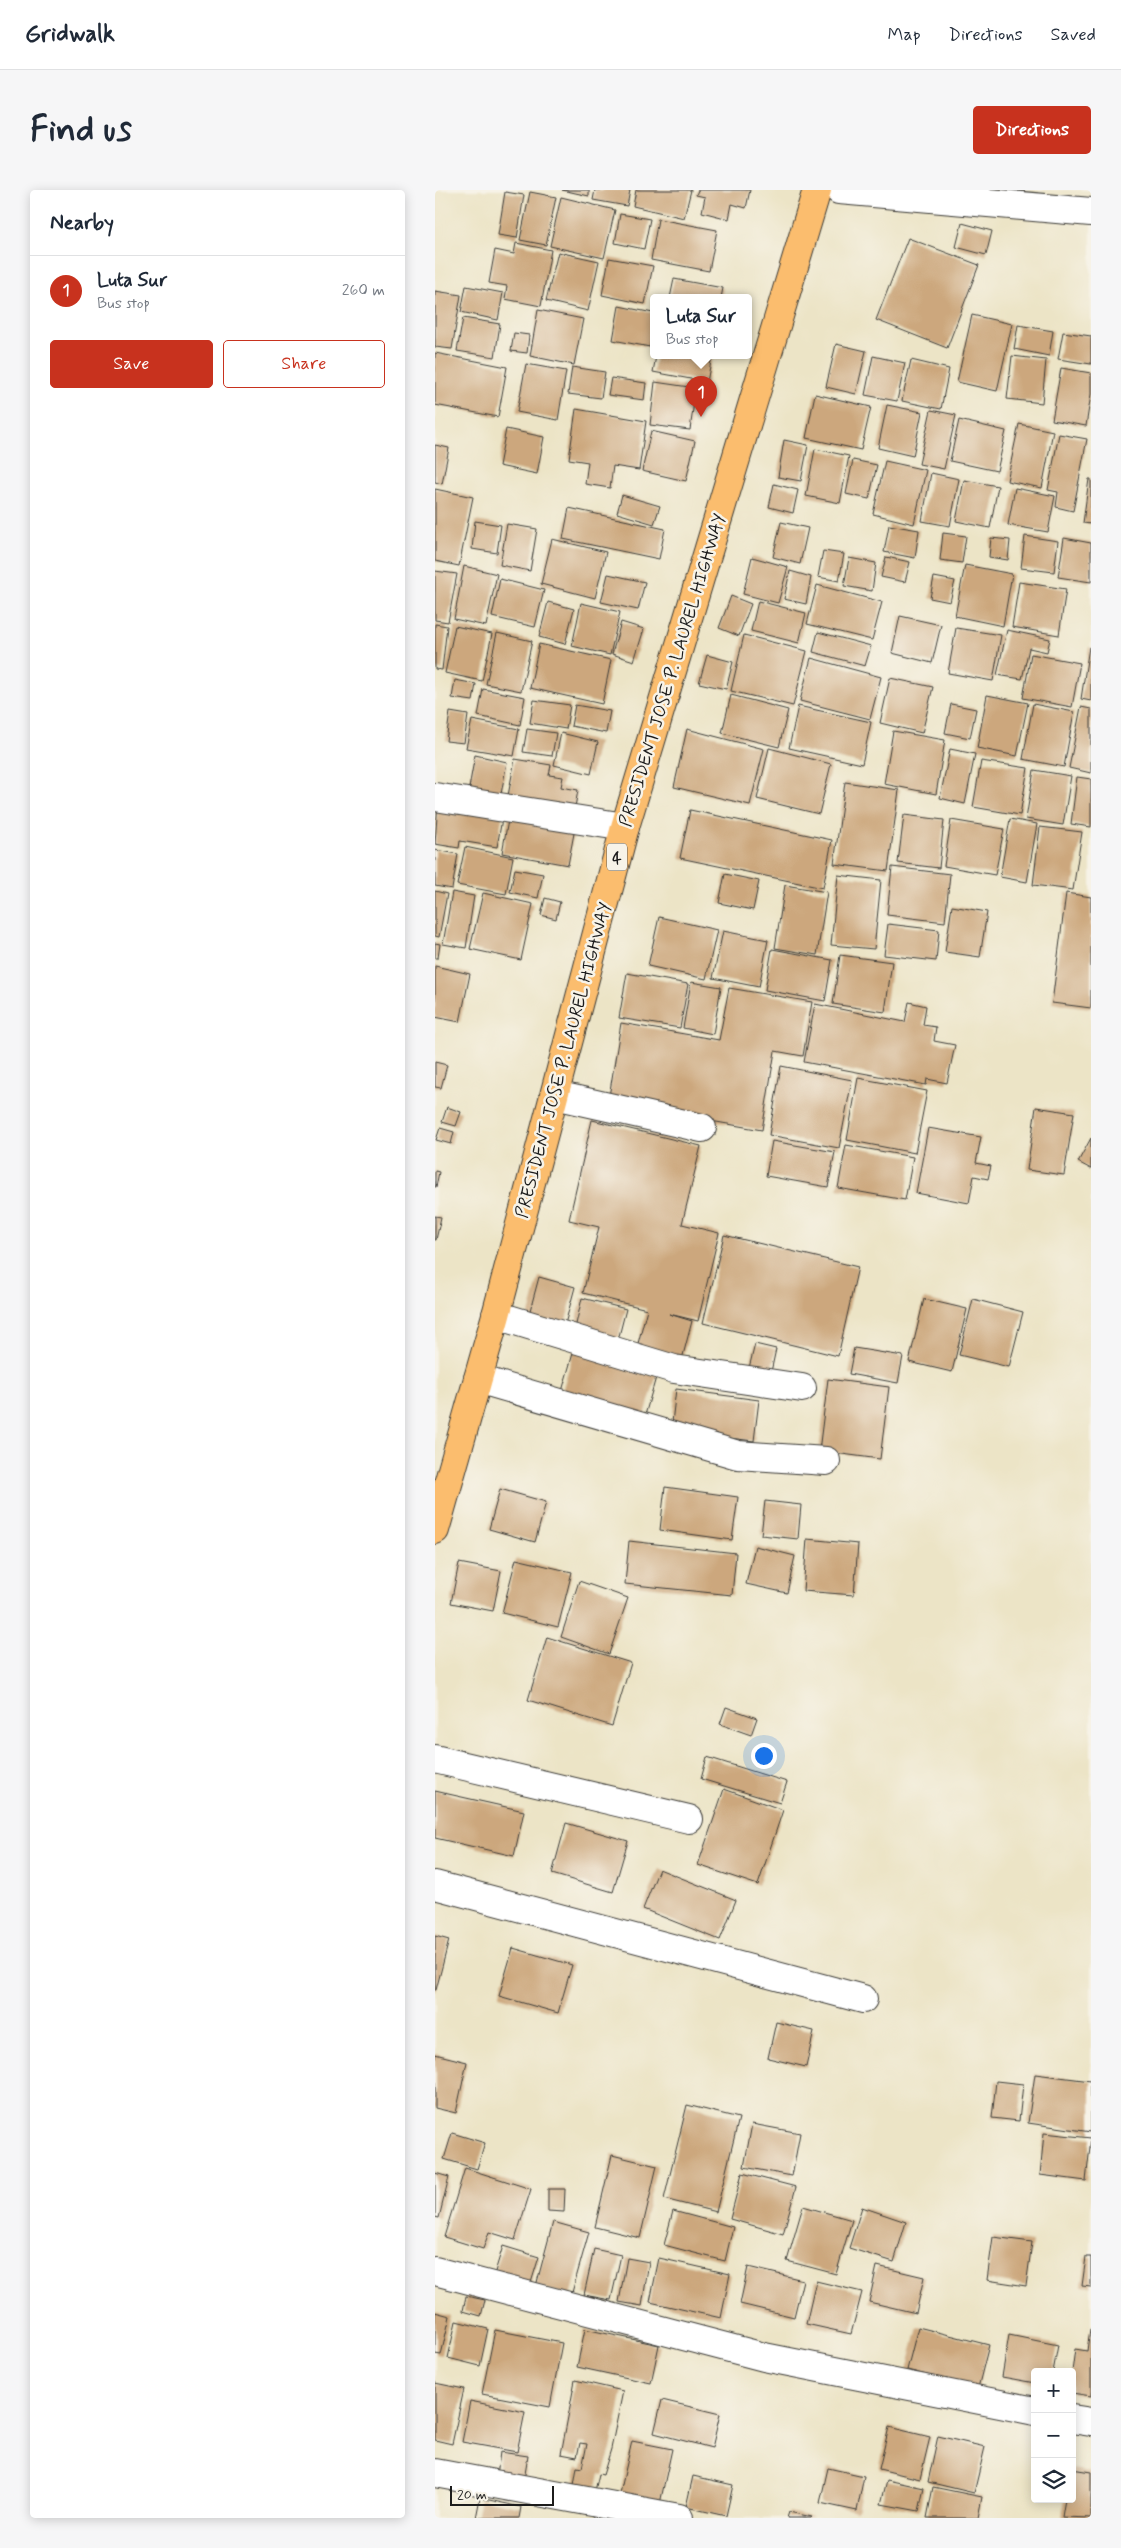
<!DOCTYPE html>
<meta charset="utf-8">
<style>
:root{--surface:#fff;--page:#f6f6f7;--text:#1f2937;--muted:#747a83;--line:#e0e1e3;--accent:#c8321e}
body{margin:0;font-family:Mynerve,sans-serif;background:var(--page);color:var(--text)}
.controls{position:absolute;right:15px;bottom:15px;display:grid;overflow:hidden;border-radius:5px;box-shadow:0 2px 12px #0003}
.controls button{width:45px;height:45px;display:grid;place-items:center;padding:0;border:0;border-bottom:1px solid var(--line);background:var(--surface);color:var(--text);font:25px sans-serif}
.scale{position:absolute;left:15px;bottom:12px;width:104px;box-sizing:border-box;padding-left:5px;border:2px solid #1c1c1c;border-top:0;font-size:14px;line-height:18px;white-space:nowrap;color:#1c1c1c;-webkit-text-stroke:4px #f7f3e8;paint-order:stroke}
.you{position:absolute;left:328px;top:1565px;width:18px;height:18px;margin:-12px;border:4px solid #fff;border-radius:50%;background:#1a73e8;box-shadow:0 0 0 8px #1a73e833}
.badge{display:grid;place-items:center;width:32px;height:32px;border-radius:50%;background:var(--accent);color:#fff;font-size:16px;font-weight:700}
.pin{position:absolute;translate:-50% -41px;filter:drop-shadow(0 1px 2px #0008)}
.pin::after{content:'';position:absolute;top:26px;width:18px;height:15px;background:inherit;clip-path:polygon(0 0,100% 0,50% 100%)}
.popup{position:absolute;left:215px;top:104px;width:102px;height:65px;box-sizing:border-box;display:grid;place-content:center;border-radius:5px;background:var(--surface);filter:drop-shadow(0 1px 4px #0005);font-size:16px;white-space:nowrap;color:var(--muted)}
.popup b{font-size:19px;color:var(--text)}
.popup::after{content:'';position:absolute;left:50%;top:100%;margin-left:-10px;border:10px solid transparent;border-top-color:var(--surface)}
.list{margin:0;padding:0;list-style:none}
h2{display:flex;justify-content:space-between;align-items:center;height:65px;margin:0;padding:0 20px;font-size:21px}
h2 small{font-size:16px;font-weight:400;color:var(--muted)}
.list li{display:grid;grid-template-columns:32px 1fr auto;gap:15px;align-items:center;box-sizing:border-box;height:70px;padding:0 20px;border-top:1px solid var(--line)}
.list b{display:block;font-size:19px;white-space:nowrap}
.list p{margin:0;font-size:16px;white-space:nowrap;color:var(--muted)}
.list em{font-size:16px;font-style:normal;color:var(--muted)}
.actions{display:flex;gap:10px;padding:15px 20px}
.actions a{flex:1;padding:11px 0;border:1px solid var(--accent);border-radius:5px;text-align:center;font-size:18px;color:var(--accent)}
.actions .main{background:var(--accent);color:#fff}
.icon{flex:none;width:28px;height:28px;fill:none;stroke:currentColor;stroke-width:2;stroke-linecap:round;stroke-linejoin:round}
.map{position:relative;flex:none;width:656px;height:2328px;overflow:hidden;border-radius:5px}
header{display:flex;align-items:center;gap:30px;box-sizing:border-box;height:70px;padding:0 25px;background:var(--surface);border-bottom:1px solid var(--line)}
header strong{font-size:24px}
nav{display:flex;gap:28px;margin-inline-start:auto;font-size:18px}
.intro{display:flex;align-items:center;justify-content:space-between;box-sizing:border-box;height:120px;padding:0 30px}
h1{margin:0;font-size:35px}
.button{padding:12px 22px;border-radius:5px;background:var(--accent);color:#fff;font-size:18px;font-weight:700}
main{display:flex;gap:30px;padding:0 30px}
aside{flex:1;background:var(--surface);border-radius:5px;box-shadow:0 2px 12px #0003}
.map>svg:first-child{display:block}
.building{fill:#cca77d}
.lines{fill:none;stroke-linecap:round;stroke-linejoin:round}
.minor-casing{stroke:#3b3a36;stroke-width:30}
.highway-casing{stroke:#3b3a36;stroke-width:30}
.minor{stroke:#fff;stroke-width:28}
.highway{stroke:#fbbd6e;stroke-width:28}
.labels{text-anchor:middle;stroke-width:5;stroke-linejoin:round;paint-order:stroke}
.shield{fill:#f7f3e8;stroke:#5e5c59;stroke-width:1}
.shield-label{font-size:16px;font-weight:bold;fill:#1c1c1c}
.street-label{font-size:18px;fill:#1c1c1c;stroke:#f7f3e8}
</style>
<header>
<strong>Gridwalk</strong>
<nav><a>Map</a><a>Directions</a><a>Saved</a></nav>
</header>
<div class="intro"><h1>Find us</h1><a class="button">Directions</a></div>
<main>
<aside>
<h2>Nearby<small></small></h2>
<ul class="list">
<li><span class="badge">1</span><div><b>Luta Sur</b><p>Bus stop</p></div><em>260 m</em></li>
</ul>
<div class="actions"><a class="main">Save</a><a>Share</a></div>
</aside>
<div class="map">
<svg width="656" height="2328" viewBox="0 0 656 2328">
<rect width="100%" height="100%" fill="#f7f3e8"/>
<filter id="ink" filterUnits="userSpaceOnUse"><feTurbulence type="fractalNoise" baseFrequency=".02" numOctaves="2"/><feDisplacementMap in="SourceGraphic" scale="10" xChannelSelector="R" yChannelSelector="G"/><feConvolveMatrix kernelMatrix="1 2 1 2 8 2 1 2 1" color-interpolation-filters="sRGB"/></filter>
<filter id="wash" filterUnits="userSpaceOnUse"><feTurbulence type="fractalNoise" baseFrequency=".0096" numOctaves="4" result="noise"/><feDisplacementMap in="SourceGraphic" scale="20" xChannelSelector="R" yChannelSelector="G"/><feGaussianBlur stdDeviation="1.12" result="paint"/><feColorMatrix in="noise" values="0 0 0 0 0 0 0 0 0 0 0 0 0 0 0 0 0 1.4 0 .05"/><feComposite in="paint" operator="in"/></filter>
<g filter="url(#wash)">
<rect width="100%" height="100%" fill="#ece4c6"/>
<g id="blocks">
<!-- building -->
<path class="building" d="M127 0H154V6Z
M160 0H195L192 16 158 10Z
M201 0H256L249 28 198 16Z
M263 0H315L311 18 297 14 294 29 267 22 270 7 261 5Z
M70 2 89 5 82 48 63 45Z
M95 2 121 7 111 55 85 50Z
M126 7 180 20 169 68 115 56Z
M185 24 215 29 209 59 180 53Z
M223 29 282 40 274 81 216 70Z
M527 33 557 41 551 65 521 57Z
M473 48 544 75 512 158 441 130Z
M81 53 116 60 106 116 70 109 72 96 54 93 60 60 79 64Z
M123 62 164 71 153 121 111 111Z
M174 68 218 76 210 114 167 105Z
M239 89 288 98 286 108H235Z
M31 96 68 103 63 130 26 122Z
M0 101 26 105 17 159 0 157Z
M184 116 218 123 215 157 178 150Z
M103 120 148 129 139 175 95 166Z
M537 125 577 134 562 201 522 192Z
M28 128 65 134 60 167 22 161Z
M583 135 618 141 614 166 579 159Z
M628 142 656 146V174L623 169Z
M79 143 94 145 92 163 76 161Z
M401 154 431 161 421 204 391 197Z
M0 163 72 177 63 227 0 215Z
M221 166H277L272 192 218 182Z
M438 166 470 173 462 211 430 205Z
M577 166 611 170 607 213 572 209Z
M476 170 514 179 506 219 467 211Z
M91 174 131 181 123 230 82 222Z
M137 177 170 182 166 208 133 204Z
M626 178 656 183V204L651 236 617 230Z
M176 188 211 193 209 210 173 205Z
M220 192 261 198 255 240 215 235Z
M380 204 436 217 426 260 371 248Z
M452 215 487 222 478 266 443 258Z
M141 219 211 231 204 280 178 276 175 298 150 294 153 272 134 269Z
M496 220 521 225 509 279 484 274Z
M524 230 571 241 562 281 515 271Z
M584 234 618 241 607 298 572 291Z
M71 239 109 247 102 284 64 276Z
M216 241 260 251 251 291 207 281Z
M624 244 652 249 638 321 621 317 623 302 613 300Z
M349 250 373 255 366 291 343 287Z
M0 255 14 258 7 294 0 292Z
M380 259 414 266 405 313 371 306Z
M418 270 442 275 434 309 411 304Z
M450 271 491 280 479 334 438 324Z
M496 283 524 289 515 336 487 331Z
M654 289H656V334L648 333Z
M529 290 563 296 555 338 521 331Z
M339 294 363 300 358 323 334 317Z
M580 298 620 306 613 342 573 335Z
M0 299 38 307 24 376 0 371Z
M187 305 225 316 219 334 182 323Z
M134 318 230 339 224 369 128 349Z
M40 331 66 335 62 363 37 359Z
M346 332 373 338 365 374 338 367Z
M72 334 102 339 95 381 65 375Z
M454 335 484 340 480 368 449 362Z
M508 343 531 346 527 373 505 370Z
M590 346 623 351 619 382 586 378Z
M556 348 575 350 573 370 554 367Z
M629 348 656 353V392L623 387Z
M117 349 171 362 160 408 106 394Z
M388 361 409 364 404 391 383 387Z
M317 367 353 377 343 413 308 404Z
M451 367 475 372 470 392 446 387Z
M414 368 441 373 437 401 409 396Z
M530 375 577 384 568 436 520 426Z
M29 376 62 384 51 436 19 429Z
M0 381 22 384 13 432 0 430Z
M355 381 376 387 371 414 349 409Z
M173 384 210 392 203 420 166 412Z
M499 387 520 391 515 412 495 408Z
M65 389 109 400 100 437 57 427Z
M584 392 631 399 624 445 577 437Z
M382 395 447 412 437 450 372 434Z
M296 406 316 414 304 446 284 438Z
M323 411 371 423 364 453 316 441Z
M113 412 139 419 130 454 104 447Z
M146 413 185 422 175 465 137 456Z
M465 426 506 435 497 473 457 463Z
M186 432 209 439 199 471 177 464Z
M0 434 12 436 7 480 0 479Z
M20 436 57 444 47 491 10 483Z
M521 438 566 445 558 491 513 483Z
M572 440 615 449 612 462 594 458 587 489 562 485Z
M383 442 436 456 430 476 378 462Z
M62 443 97 451 86 501 51 494Z
M309 445 372 461 358 516 296 501Z
M104 454 176 470 167 514 95 498Z
M654 457 656 458V511L646 509Z
M596 464 645 473 637 517 588 508Z
M272 465 298 472 291 499 264 493Z
M376 468 446 487 435 529 365 511Z
M455 488 498 497 487 543 445 533Z
M20 490 41 494 38 511 17 508Z
M48 499 90 507 85 535 43 526Z
M296 505 353 520 344 557 287 543Z
M552 505 593 513 582 566 542 558Z
M99 510 135 515 131 539 95 533Z
M516 514 541 519 535 548 510 543Z
M598 514 639 522 629 577 588 569Z
M140 515 175 521 171 543 136 536Z
M363 516 436 532 427 574 354 558Z
M646 517 656 519V583L634 578Z
M15 522 33 525 29 553 11 551Z
M37 530 84 539 79 566 31 558Z
M92 539 121 543 117 566 88 562Z
M252 539 329 559 315 615 239 597Z
M458 541 510 550 501 604 449 594Z
M126 543 163 552 156 584 119 575Z
M334 558 396 574 384 624 322 609Z
M515 559 540 564 530 614 505 608Z
M40 565 72 572 66 604 34 598Z
M80 569 116 575 114 585 128 587 126 597 143 600 139 623 72 611Z
M546 571 593 578 585 625 538 617Z
M599 580 636 586 628 635 591 629Z
M642 587 656 589V637L636 634Z
M410 592 464 600 453 681 399 674Z
M3 612 68 623 62 657 25 651 24 658 0 654Z
M255 620 397 650 388 698 245 668Z
M74 625 140 638 133 675 67 663Z
M469 625 509 630 504 678 463 673Z
M575 629 602 634 592 692 565 687Z
M516 630 569 639 560 685 509 676Z
M605 637 647 642 638 700 598 695Z
M30 657 78 667 71 704 22 695Z
M0 660 23 664 17 699 0 696Z
M457 677 515 684 510 732 452 725Z
M80 679 108 684 103 708 75 702Z
M290 684 324 691 318 720 284 713Z
M403 685 446 690 439 759 396 755Z
M350 695 392 702 382 765 340 758Z
M0 701 12 704 4 747 0 746Z
M17 702 39 706 31 758 8 754Z
M48 703 98 714 86 770 35 759Z
M631 703 656 707V818L617 813Z
M110 708 125 712 121 729 106 725Z
M517 716 552 722 545 767 510 762Z
M224 727 282 740 271 789 213 776Z
M453 734 504 740 501 771 449 765Z
M288 741 333 750 324 797 278 788Z
M0 753 5 754 3 768H0Z
M337 759 397 770 390 811 330 800Z
M405 765 457 772 450 822 398 814Z
M0 776 35 784 25 832 0 827Z
M192 783 253 794 245 838 184 828Z
M256 792 286 797 278 844 248 838Z
M294 798 377 812 368 866 340 861 327 940 173 913 186 833 284 850Z
M474 812 491 816 488 835 501 837 499 851 520 855 512 893 492 889 491 895 369 872 380 814 470 832Z
M0 872 12 875 6 898 0 897Z
M346 876 417 890 404 958 334 945Z
M423 888 492 901 480 963 412 950Z
M12 917 26 922 21 936 7 932Z
M601 917 639 923 629 985 592 980Z
M157 930 266 956 247 1034 284 1043 263 1131 234 1124 257 1131 245 1177 200 1165 212 1119 148 1103 164 1037 134 1030Z
M5 938 19 942 16 954 1 950Z
M493 938 546 947 541 973 556 976 553 989 539 986 534 1013 481 1003Z
M656 948V979L643 972Z
M337 951 400 962 393 997 331 986Z
M411 955 478 967 470 1010 403 998Z
M0 981 4 982 1 997H0Z
M0 1026 6 1027 1 1050H0Z
M289 1045 423 1077 403 1166 268 1133Z
M104 1087 140 1097 129 1138 93 1128Z
M147 1108 191 1119 182 1154 139 1143Z
M489 1109 532 1119 517 1182 474 1172Z
M538 1109 588 1122 574 1177 524 1165Z
M320 1154 341 1159 334 1191 312 1186Z
M419 1158 468 1166 463 1193 414 1184Z
M139 1160 222 1184 208 1232 125 1208Z
M393 1189 454 1197 445 1269 384 1261Z
M241 1199 324 1210 319 1251 236 1241Z
M230 1297 303 1307 297 1350 225 1340Z
M65 1299 111 1312 100 1352 54 1339Z
M330 1311 366 1315 363 1349 326 1345Z
M372 1349 423 1354 419 1405 368 1401Z
M194 1351 301 1363 297 1405 190 1394Z
M320 1356 360 1366 352 1403 311 1394Z
M81 1369 137 1382 123 1437 67 1423Z
M24 1373 66 1381 58 1421 16 1413Z
M144 1391 193 1408 174 1464 126 1447Z
M112 1447 196 1473 177 1536 93 1510Z
M291 1517 322 1528 316 1545 285 1534Z
M272 1567 352 1592 345 1613 266 1589Z
M289 1599 348 1620 323 1695 263 1675Z
M0 1601 89 1621 79 1666 0 1648Z
M131 1633 193 1651 178 1702 117 1684Z
M224 1679 301 1710 285 1750 208 1719Z
M0 1746 14 1750 1 1800H0Z
M78 1758 137 1775 123 1823 64 1806Z
M341 1832 379 1841 371 1877 333 1868Z
M0 1864 32 1872 21 1923 0 1918Z
M600 1884 656 1891V1942L593 1933Z
M561 1891 588 1894 584 1931 557 1928Z
M252 1915 304 1928 281 2022 229 2009Z
M317 1934 365 1943 357 1986 309 1977Z
M17 1943 50 1953 42 1979 9 1969Z
M609 1943 656 1948 651 1991 605 1985Z
M177 1965 222 1976 205 2048 160 2037Z
M30 1978 96 1999 80 2050 54 2042 48 2059 9 2047Z
M0 1983 14 1987 4 2028 0 2027Z
M307 1983 361 1997 348 2044 295 2029Z
M113 1999H130L129 2022 113 2021Z
M368 2016 417 2030 401 2084 352 2071Z
M427 2017 471 2032 459 2072 414 2058Z
M238 2021 298 2037 290 2071 229 2055Z
M118 2032 154 2042 136 2106 101 2096Z
M558 2047 597 2052 591 2096 552 2090Z
M68 2056 104 2067 95 2096 59 2085Z
M159 2059 186 2065 176 2110 149 2105Z
M651 2067H656V2097L647 2096Z
M192 2068 214 2072 207 2116 184 2112Z
M224 2068 295 2084 286 2128 215 2112Z
M442 2076 489 2087 481 2123 434 2112Z
M313 2077 368 2090 359 2127 305 2114Z
M381 2091 427 2102 416 2144 371 2134Z
M31 2106 50 2110 46 2126 28 2121Z
M0 2122 15 2126 6 2165 0 2164Z
M21 2131 53 2139 45 2176 13 2168Z
M483 2137 554 2155 543 2198 472 2180Z
M150 2139 224 2155 216 2193 142 2177Z
M655 2139H656V2206L637 2203V2182L640 2159 652 2161Z
M60 2140 127 2153 115 2217 47 2204Z
M574 2145 623 2155 618 2182H600V2193L567 2187Z
M140 2190 188 2201 176 2259 168 2285 164 2284 159 2305 138 2301 142 2277 147 2278 152 2254 145 2253 142 2267 126 2264Z
M0 2193 29 2199 17 2254 0 2250Z
M227 2210 285 2224 277 2258 219 2243Z
M35 2211 90 2222 82 2262 27 2252Z
M454 2237 495 2247 485 2289 444 2279Z
M503 2246 550 2257 539 2303 493 2292Z
M197 2251 237 2259 224 2318 184 2308Z
M65 2262 93 2266 89 2290 62 2286Z
M393 2278 429 2286 422 2321 385 2313Z
M637 2279 656 2282V2328L627 2327 630 2309H637Z
M258 2286 298 2295 291 2326 251 2317Z
M452 2290 489 2298 484 2321 446 2314Z
M498 2297 547 2307 543 2328H492Z
M45 2308 86 2317 84 2328H41Z
M354 2322 377 2327 376 2328H352Z"/>
</g>
</g>
<g filter="url(#ink)">
<use href="#blocks" fill-opacity="0" stroke="#3b3a36" stroke-width="1"/>
<g class="lines">
<!-- minor casing -->
<g class="minor-casing">
<path id="minor" d="M404 0 656 22
M0 607 190 637
M120 905 267 938
M61 1125 239 1179 367 1198
M43 1189 303 1265 391 1271
M0 1569 254 1629
M0 1695 428 1809
M0 2081 329 2167 600 2221
M637 2229 656 2232
M0 2283 244 2328"/>
</g>
<!-- highway casing -->
<g class="highway-casing">
<path id="highway" d="M0 1340 61 1125 190 637 382 0"/>
</g>
<!-- minor -->
<use href="#minor" class="minor"/>
<!-- highway -->
<use href="#highway" class="highway"/>
</g>
</g>
<g class="labels">
<!-- shield labels -->
<rect class="shield" x="172" y="653.5" width="20" height="27" rx="4"/>
<g class="shield-label">
<text x="182" y="673">4</text>
</g>
<!-- street labels -->
<g class="street-label">
<text transform="translate(237 480) rotate(-73)" y="6">PRESIDENT JOSE P. LAUREL HIGHWAY</text>
<text transform="translate(128 870) rotate(-75)" y="6">PRESIDENT JOSE P. LAUREL HIGHWAY</text>
</g>
</g>
</svg>
<div class="controls">
<button>+</button>
<button>−</button>
<button><svg class="icon" aria-label="layers" viewBox="0 0 24 24"><path d="M12 4l9 5-9 5-9-5zM3 14l9 5 9-5"/></svg></button>
</div>
<div class="scale">20 m</div>
<div class="you"></div>
<div class="pin badge" style="left:266px;top:227px">1</div>
<div class="popup"><b>Luta Sur</b>Bus stop</div>
</div>
</main>
